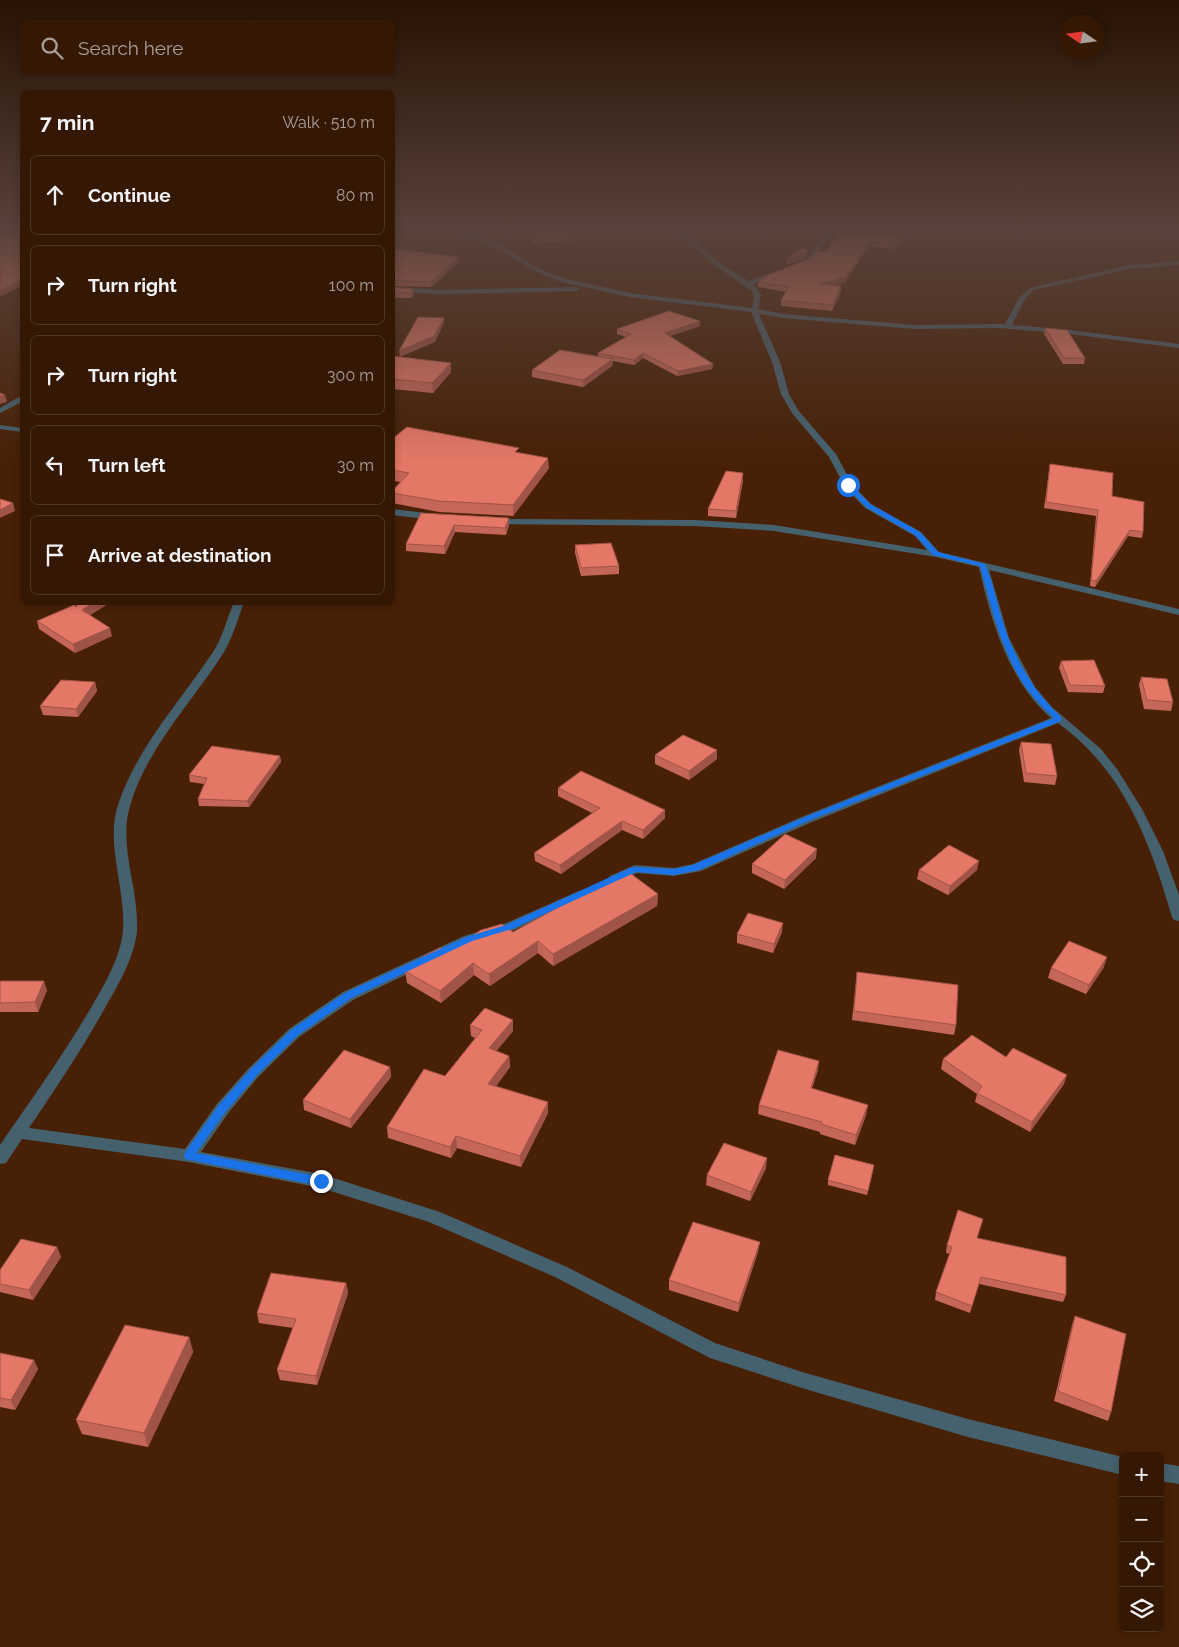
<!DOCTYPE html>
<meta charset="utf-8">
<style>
:root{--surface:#351804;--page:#402513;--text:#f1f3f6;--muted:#aaa09a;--line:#4f3726}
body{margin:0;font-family:Raleway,sans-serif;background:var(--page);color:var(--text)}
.controls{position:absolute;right:15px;bottom:15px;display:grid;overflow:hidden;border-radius:8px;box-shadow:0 2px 8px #0003}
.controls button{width:45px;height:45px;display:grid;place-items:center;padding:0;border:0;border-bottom:1px solid var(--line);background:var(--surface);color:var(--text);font:25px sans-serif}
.compass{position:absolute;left:1059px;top:15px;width:45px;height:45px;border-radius:50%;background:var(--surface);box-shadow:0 2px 8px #0003;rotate:283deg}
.stop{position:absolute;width:15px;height:15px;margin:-11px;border:4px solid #1a73e8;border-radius:50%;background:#fff}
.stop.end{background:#1a73e8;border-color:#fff;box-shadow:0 1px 5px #0008}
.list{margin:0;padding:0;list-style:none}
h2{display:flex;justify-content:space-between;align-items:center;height:65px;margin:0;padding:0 20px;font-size:21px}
h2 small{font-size:16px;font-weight:400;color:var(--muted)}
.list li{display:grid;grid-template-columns:32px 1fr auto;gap:15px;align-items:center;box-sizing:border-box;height:80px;margin:0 10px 10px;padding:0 10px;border:1px solid var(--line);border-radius:8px}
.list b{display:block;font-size:19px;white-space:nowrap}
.list em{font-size:16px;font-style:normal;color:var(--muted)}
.icon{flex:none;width:28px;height:28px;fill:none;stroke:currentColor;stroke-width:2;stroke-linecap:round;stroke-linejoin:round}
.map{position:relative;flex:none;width:1179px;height:1647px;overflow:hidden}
.search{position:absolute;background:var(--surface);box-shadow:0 2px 8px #0003;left:20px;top:20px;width:375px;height:55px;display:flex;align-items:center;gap:12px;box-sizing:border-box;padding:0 18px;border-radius:8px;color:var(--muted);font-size:19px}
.panel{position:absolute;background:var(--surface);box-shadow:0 2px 8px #0003;left:20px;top:90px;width:375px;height:515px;border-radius:8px}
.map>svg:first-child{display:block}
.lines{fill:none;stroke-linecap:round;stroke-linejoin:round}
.minor{fill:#45616e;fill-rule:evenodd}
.wall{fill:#c46658}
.shaded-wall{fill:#a05347}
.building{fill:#e47766;stroke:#a05347}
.route{fill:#1a73e8}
</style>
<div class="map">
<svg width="1179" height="1647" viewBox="0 0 1179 1647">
<rect width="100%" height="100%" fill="#472006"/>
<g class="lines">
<!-- minor -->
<path class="minor" d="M453 231H461L497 243 539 269 566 279 630 293 752 308 754 297 752 291 717 267 677 231H683L722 265 749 281 806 260 827 231H831L832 232 810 262 753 284 761 295 758 309 783 314 915 325 1005 324 1019 298 1030 288 1129 265 1179 261V265L1129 269 1034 290 1025 299 1012 325 1070 330 1179 344V348L1070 334 999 328 915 329 783 318 759 314 780 362 789 394 798 410 836 454 852 484 871 504 921 532 939 552 1179 609V615L989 570 1009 638 1035 687 1052 707 1101 749 1117 769 1142 809 1163 851 1179 895V921L1174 920 1172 917C1155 858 1132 793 1087 748 1079 739 1068 731 1058 723L812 822 701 871 674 876 637 873 620 882H610L608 879 610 876 635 865 674 868 693 864 804 816 1051 718C1008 680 991 621 979 567L936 557 774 531 695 526 489 524 487 522 492 519 695 520 774 525 927 550 915 536 865 508 845 487 829 457 792 413 781 394 772 362 751 312 630 297 562 282 535 271 493 245Z
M392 287 439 290 577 287 580 289 577 291 439 294 392 291Z
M19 397H22V402L0 413V408Z
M0 425 22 428V432L0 429Z
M392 509 435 514 440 517 435 520 392 515Z
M234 602H244C238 618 233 637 224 652 192 703 147 747 130 806 118 845 139 889 137 930 135 956 119 984 106 1006 83 1048 56 1088 29 1128L185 1149 217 1104 248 1069 289 1029 343 992 464 936 504 924 579 891H589L591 894 589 897 514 930 474 942 353 1000 299 1037 258 1077 229 1112 201 1152 321 1174 440 1212 567 1267 715 1343 802 1372 968 1419 1123 1457V1475L968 1437 802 1388 710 1358 555 1277 429 1222 321 1188 189 1162 22 1139 6 1163 0 1164V1145C31 1100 64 1054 92 1006 105 984 121 956 123 930 126 890 105 843 118 805 137 747 180 702 213 652 223 637 227 618 234 602Z
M1160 1463 1179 1466V1484L1160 1481Z"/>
</g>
<!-- wall -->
<path class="wall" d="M519 231H574L577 236V241L532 243 528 231Z
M841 231H912L890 252V249L869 246 845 282 834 286 841 292 832 311 781 306V300L786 292 758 287V282L826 252Z
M1158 231H1179V237L1159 236Z
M392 249 459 257V262L431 287 392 286Z
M392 287 413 289 414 294 411 298H392Z
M700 326 670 336 713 364 712 369 677 376 643 358 634 365 613 361 612 366 583 387 532 377V370L598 357V353L626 337 617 334V329Z
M1045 328 1085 358 1084 364H1063L1044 334Z
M392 356 451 363V372L433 393 392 389Z
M392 439 519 453 549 468 513 516 439 512 392 503V491L401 482 392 481Z
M1050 464 1112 496 1143 532 1142 538 1128 536 1095 587 1090 586 1096 516 1044 508Z
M743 473V481L736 518 708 516V509Z
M421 513 509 518V525L506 535 455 532 445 554 406 551V544Z
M575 545 619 566V574L581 576 575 553Z
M67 602H111L90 615 112 636 75 653 39 629 37 621 77 606Z
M1061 661 1105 686 1103 693 1068 692 1059 668Z
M1141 677 1173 702 1171 711 1144 709 1139 685Z
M95 682 97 691 78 717 43 715 40 706Z
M1021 742 1057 776 1055 785 1024 782 1019 750Z
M717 750V759L689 780 655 764V755Z
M280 756 281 762 249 807 199 806 198 799 204 784 190 782 189 775Z
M558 788 665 818 643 839 622 830 561 874 535 861 534 853 592 813 558 796Z
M816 858 784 889 752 873V864Z
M919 870H977L948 895 917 879Z
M658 894 657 906 553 966 538 953 490 986 474 975 441 1003 407 983 405 971 447 952 513 932Z
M782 932 773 953 737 943V934Z
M1104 967 1086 994 1048 978 1051 968Z
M857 972 956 1025 954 1035 852 1020Z
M0 981 47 990 38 1012H0Z
M513 1020V1031L496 1051 509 1056 510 1067 496 1086 548 1102V1113L521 1167 457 1148 451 1158 388 1138 387 1127 445 1076 475 1038 471 1036 470 1025Z
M1006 1057 1064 1084 1030 1132 975 1102 977 1094 941 1069 943 1059Z
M390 1067 391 1077 351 1128 304 1110 303 1100Z
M818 1070 812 1088 866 1115 855 1145 820 1134V1132L758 1114 759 1105Z
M766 1168 750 1201 706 1185 707 1175Z
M873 1170 867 1195 828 1185V1180Z
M977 1238 1066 1295 1063 1302 979 1284 970 1313 935 1300 936 1292 950 1254 946 1253 947 1245Z
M57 1247 61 1257 33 1300 0 1292V1284Z
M758 1252 738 1312 669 1290V1280Z
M346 1283 348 1293 317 1385 280 1380 277 1370 293 1328 259 1323 257 1313Z
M1075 1316 1111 1412 1108 1421 1054 1401 1072 1325Z
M189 1337 193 1352 148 1447 82 1434 76 1420Z
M0 1353 38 1369 15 1410 0 1407Z"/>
<!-- shaded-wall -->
<path class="shaded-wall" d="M907 231H912L890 252 891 246Z
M869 241V246L845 282 820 290V284Z
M808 249 807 255 805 258 786 265 787 259Z
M459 257V262L431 287V282Z
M22 276V283L20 287 0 297V291Z
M841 286V292L832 311 833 305Z
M413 289 414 294 411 298V293Z
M444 318V323L435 342 400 357 399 351Z
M700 321V326L664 338 665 333Z
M643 353V358L634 365V360Z
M613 359 612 366 583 387V380Z
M451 363V372L433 393 432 383Z
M713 364 712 369 677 376 678 371Z
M5 395 7 402 0 404V397Z
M548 458 549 468 513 516V505Z
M743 473V481L736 518V511Z
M13 503 15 511 0 518V510Z
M509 518V525L506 535 505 528Z
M454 525 455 532 445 554 444 546Z
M1130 530 1128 536 1095 587 1096 581Z
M95 602H111L84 619 82 610Z
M110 628 112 636 75 653 73 644Z
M95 682 97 691 78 717 76 709Z
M717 750V759L689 780V771Z
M280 756 281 762 249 807 247 801Z
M665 810V818L643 839V830Z
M622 821V830L561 874 560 865Z
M817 849 816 858 784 889 785 880Z
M979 861 977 870 948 895 950 886Z
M658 894 657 906 553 966V954Z
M783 923 782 932 773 953 774 944Z
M538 941V953L490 986 489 974Z
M1107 957 1104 967 1086 994 1089 985Z
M473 963 474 975 441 1003 440 991Z
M44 981 47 990 38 1012 35 1002Z
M513 1020V1031L489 1060V1048Z
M509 1056 510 1067 489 1096 488 1084Z
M819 1061 818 1070 809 1097 811 1088Z
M390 1067 391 1077 351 1128 350 1119Z
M1067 1075 1064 1084 1030 1132 1032 1122Z
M548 1102V1113L521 1167 520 1156Z
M868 1105 866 1115 855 1145 856 1135Z
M456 1136 457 1148 451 1158 450 1147Z
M767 1158 766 1168 750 1201 751 1192Z
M760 1242 758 1252 738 1312 739 1303Z
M57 1247 61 1257 33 1300 29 1290Z
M346 1283 348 1293 317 1385 316 1376Z
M189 1337 193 1352 148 1447 144 1433Z
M34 1360 38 1369 15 1410 11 1400Z"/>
<!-- building -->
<path class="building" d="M0 231H22V276L19 281 0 291Z
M529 231H574L577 236 532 238Z
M841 231H907L891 246V244L869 241 846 277 820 284 841 286 833 305 781 300 789 287 758 282 766 276 811 258 817 251 826 252Z
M1160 231H1179V233Z
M392 249 459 257 431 282 392 280Z
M801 249H808L805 252 787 259Z
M392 287 413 289 411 293 392 292Z
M669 311 700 321 665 333 713 364 678 371 643 353 634 360 598 353 631 334 617 329Z
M418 317 444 318 434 336 399 351Z
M1045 328 1067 330 1085 358H1064Z
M560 350 613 359 583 380 532 370Z
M392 356 451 363 432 383 392 379Z
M0 393 5 395 0 397Z
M407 427 519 448 515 452 548 458 513 505 439 501 392 493V491L409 473 392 470V439Z
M1050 464 1113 473 1112 496 1144 502 1143 532 1130 530 1096 581 1091 580 1098 510 1046 502Z
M726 471 743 473 736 511 708 509Z
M0 499 13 503 0 510Z
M421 513 509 518 505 528 454 525 444 546 406 544Z
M611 543 619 566 581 568 575 545Z
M80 602H95L82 610 110 628 73 644 37 621 74 605 76 607Z
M1094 660 1105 686 1070 685 1061 661Z
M1141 677 1167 679 1173 702 1147 700Z
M61 680 95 682 76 709 40 706Z
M683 735 717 750 689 771 655 755Z
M1021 742 1051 744 1057 776 1026 773Z
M212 746 280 756 247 801 198 799 207 778 189 775Z
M581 771 665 810 643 830 622 821 560 865 534 853 600 808 558 788Z
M785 834 817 849 785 880 752 864Z
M949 845 979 861 950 886 919 870Z
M626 870 658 894 553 954 538 941 489 974 473 963 440 991 405 971 424 956 440 948 447 952 481 930 502 924 513 932Z
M748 913 783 923 774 944 737 934Z
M1069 941 1107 957 1089 985 1051 968Z
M857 972 958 985 956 1025 854 1011Z
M0 981H44L35 1002 0 1003Z
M485 1008 513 1020 489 1048 509 1056 488 1084 548 1102 520 1156 456 1136 450 1147 387 1127 424 1069 445 1076 482 1030 470 1025Z
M972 1035 1006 1057 1013 1048 1067 1075 1032 1122 977 1093 982 1086 943 1059Z
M344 1050 390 1067 350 1119 303 1100Z
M778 1050 819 1061 811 1088 868 1105 856 1135 821 1124 822 1122 759 1105Z
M724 1143 767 1158 751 1192 707 1175Z
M835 1155 874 1165 868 1191 828 1180Z
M958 1210 983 1219 977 1238 1066 1257V1295L981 1277 972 1306 936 1292 952 1247 947 1245Z
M693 1222 760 1242 739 1303 669 1280Z
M21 1239 57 1247 29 1290 0 1284V1270Z
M271 1273 346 1283 316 1376 277 1370 296 1319 257 1313Z
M1075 1316 1126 1334 1111 1412 1058 1391Z
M125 1325 189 1337 144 1433 76 1420Z
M0 1353 34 1360 11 1400 0 1398Z"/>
<!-- sky -->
<linearGradient id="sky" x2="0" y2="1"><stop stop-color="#271203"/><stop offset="0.5" stop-color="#58423b"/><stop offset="1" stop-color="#58423b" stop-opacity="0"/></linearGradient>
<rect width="1179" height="461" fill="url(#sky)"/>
<!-- route -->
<path class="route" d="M846 484H850L870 504 920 532 938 552 985 564C993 582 997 604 1003 623 1015 660 1033 691 1061 717V721L810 820 699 870 674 875 636 872 512 929 472 941 351 998 298 1035 257 1075 226 1111 196 1153 321 1177 326 1181 325 1184 321 1186 185 1159 184 1156 185 1153 219 1105 250 1070 291 1030 345 993 466 937 506 925 632 867 674 869 693 865 805 817 1054 718C1040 705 1026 690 1017 673 999 640 990 602 980 566L933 555 915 535 866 507 846 486Z"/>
</svg>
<div class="controls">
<button>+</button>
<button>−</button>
<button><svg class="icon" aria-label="locate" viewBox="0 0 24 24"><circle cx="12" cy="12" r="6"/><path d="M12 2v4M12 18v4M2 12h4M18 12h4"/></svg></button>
<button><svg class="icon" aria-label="layers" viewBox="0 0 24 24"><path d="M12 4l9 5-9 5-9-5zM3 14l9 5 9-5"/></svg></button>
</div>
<svg class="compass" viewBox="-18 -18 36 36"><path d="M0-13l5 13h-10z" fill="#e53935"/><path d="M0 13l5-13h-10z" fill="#aaa09a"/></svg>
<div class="stop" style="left:848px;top:485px"></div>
<div class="stop end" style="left:321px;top:1181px"></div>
<div class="search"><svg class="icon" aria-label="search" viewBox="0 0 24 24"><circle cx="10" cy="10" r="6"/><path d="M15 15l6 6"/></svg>Search here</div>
<section class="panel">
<h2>7 min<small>Walk · 510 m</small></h2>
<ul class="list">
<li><svg class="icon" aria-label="ahead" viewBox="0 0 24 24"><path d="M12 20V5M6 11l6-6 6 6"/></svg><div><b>Continue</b></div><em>80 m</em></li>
<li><svg class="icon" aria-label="right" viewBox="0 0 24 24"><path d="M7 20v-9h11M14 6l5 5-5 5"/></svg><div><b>Turn right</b></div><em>100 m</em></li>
<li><svg class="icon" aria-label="right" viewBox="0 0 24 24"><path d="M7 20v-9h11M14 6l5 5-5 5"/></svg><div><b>Turn right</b></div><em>300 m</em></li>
<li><svg class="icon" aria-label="left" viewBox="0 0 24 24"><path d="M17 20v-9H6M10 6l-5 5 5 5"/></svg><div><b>Turn left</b></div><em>30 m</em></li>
<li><svg class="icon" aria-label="arrive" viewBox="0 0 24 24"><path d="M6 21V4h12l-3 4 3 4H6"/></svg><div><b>Arrive at destination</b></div></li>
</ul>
</section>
</div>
